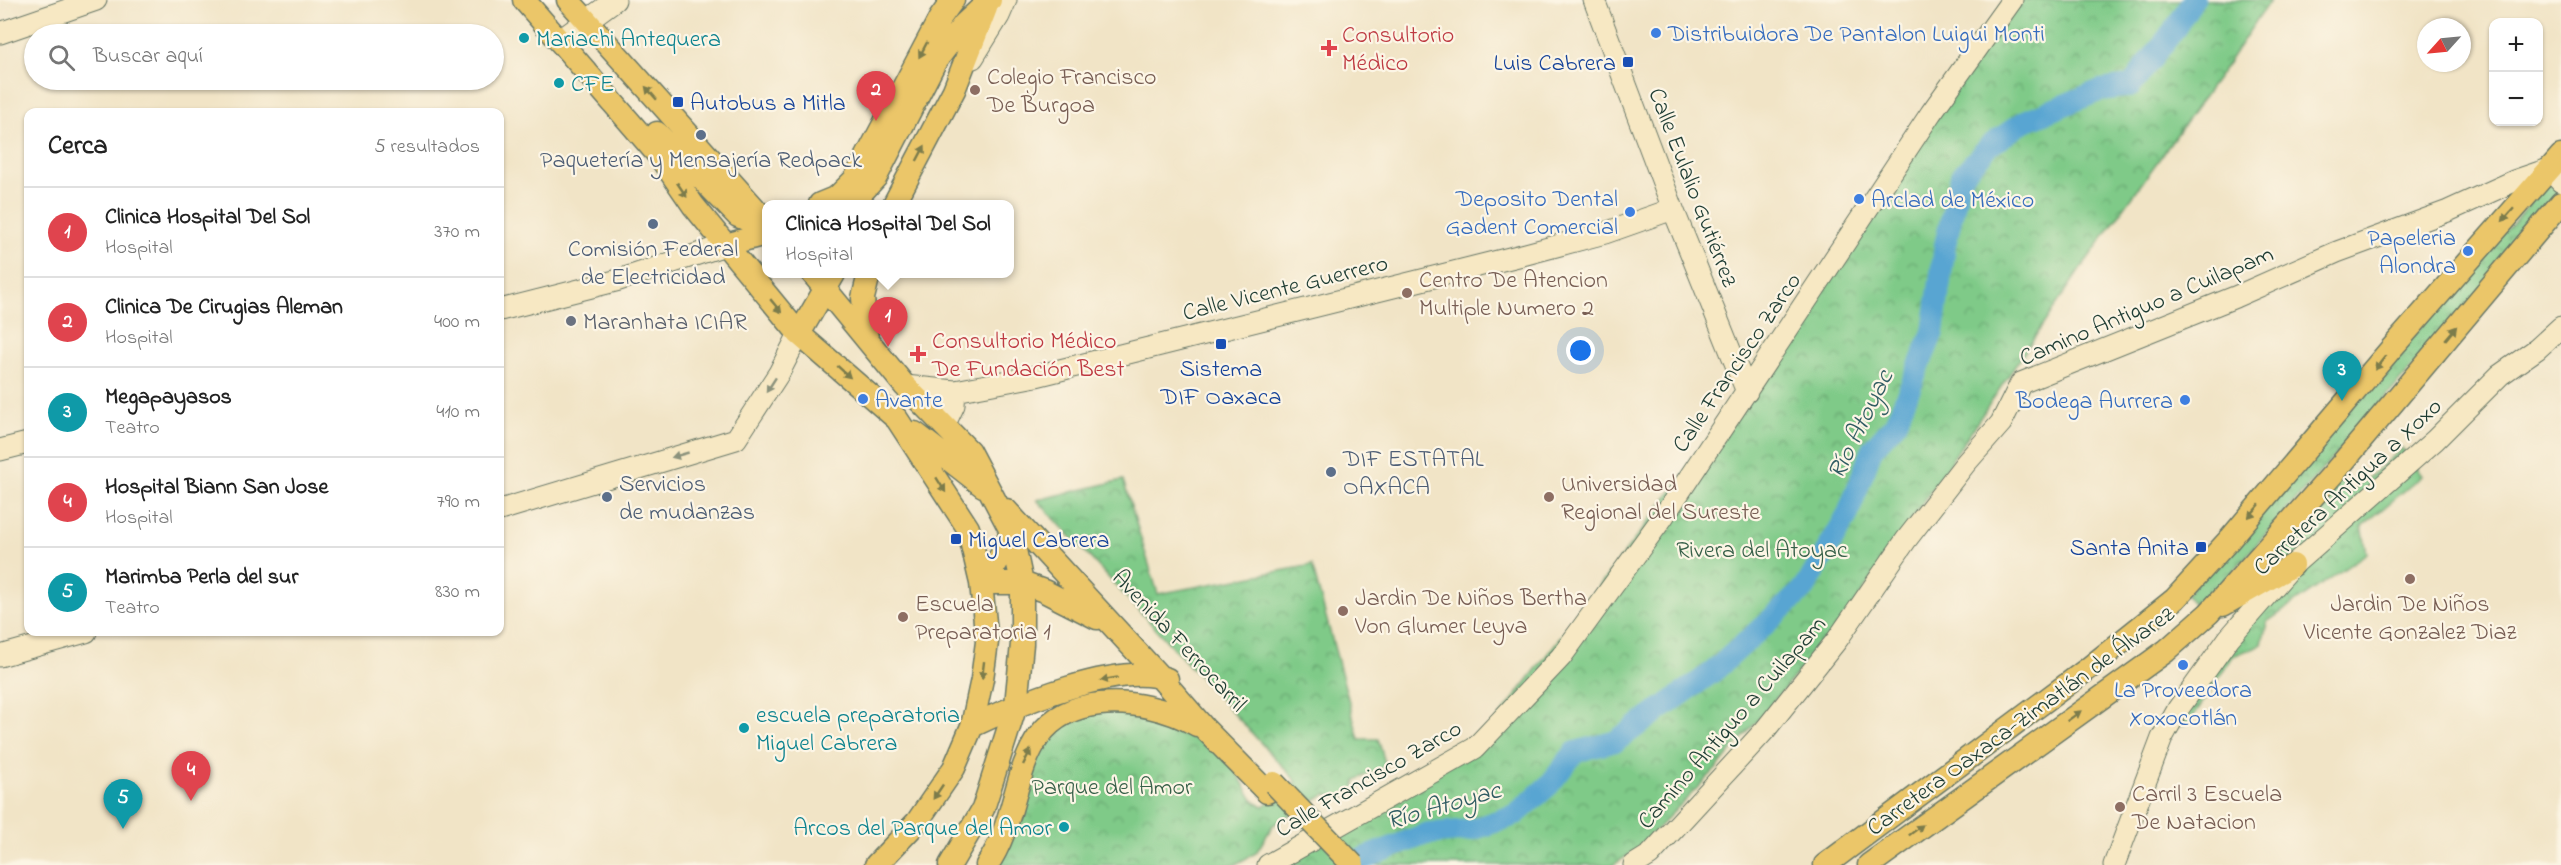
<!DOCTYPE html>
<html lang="es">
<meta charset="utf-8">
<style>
:root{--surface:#fff;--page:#f6f6f6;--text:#222;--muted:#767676;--line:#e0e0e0;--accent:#ea580c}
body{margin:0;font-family:"Indie Flower",sans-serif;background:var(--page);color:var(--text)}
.controls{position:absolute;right:18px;top:18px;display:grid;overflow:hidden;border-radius:12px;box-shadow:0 2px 4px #0004}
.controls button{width:54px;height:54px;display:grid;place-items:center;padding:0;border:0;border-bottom:2px solid var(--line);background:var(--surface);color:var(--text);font:30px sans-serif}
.compass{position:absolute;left:2417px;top:18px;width:54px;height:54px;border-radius:50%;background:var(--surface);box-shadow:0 2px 4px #0004;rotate:243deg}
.you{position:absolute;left:1581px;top:351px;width:21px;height:21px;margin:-15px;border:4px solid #fff;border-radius:50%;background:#1a73e8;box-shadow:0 0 0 9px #1a73e833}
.badge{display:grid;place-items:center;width:39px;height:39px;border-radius:50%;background:var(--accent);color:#fff;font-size:20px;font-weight:700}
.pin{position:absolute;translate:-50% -50px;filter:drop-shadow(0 2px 3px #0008)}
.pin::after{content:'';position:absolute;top:32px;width:21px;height:18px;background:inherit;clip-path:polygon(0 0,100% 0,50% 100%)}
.popup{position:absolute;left:762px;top:200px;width:252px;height:78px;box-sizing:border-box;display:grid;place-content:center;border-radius:12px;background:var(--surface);filter:drop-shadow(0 2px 4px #0005);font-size:20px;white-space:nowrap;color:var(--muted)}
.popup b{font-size:22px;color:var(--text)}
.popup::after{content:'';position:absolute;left:50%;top:100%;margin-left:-12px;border:12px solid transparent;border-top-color:var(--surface)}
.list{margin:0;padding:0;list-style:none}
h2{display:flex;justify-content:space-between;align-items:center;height:78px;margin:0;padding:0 24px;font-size:26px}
h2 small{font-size:20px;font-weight:400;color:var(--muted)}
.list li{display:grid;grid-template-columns:39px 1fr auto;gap:18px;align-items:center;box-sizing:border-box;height:90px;padding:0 24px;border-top:2px solid var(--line)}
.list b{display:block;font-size:22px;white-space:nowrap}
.list p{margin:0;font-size:20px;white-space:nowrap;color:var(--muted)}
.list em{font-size:20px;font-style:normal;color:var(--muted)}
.icon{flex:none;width:33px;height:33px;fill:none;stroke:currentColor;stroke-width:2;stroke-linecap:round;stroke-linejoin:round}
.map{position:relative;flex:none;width:2561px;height:865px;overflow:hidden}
.search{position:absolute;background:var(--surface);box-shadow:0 2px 4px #0004;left:24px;top:24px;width:480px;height:66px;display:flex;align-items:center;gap:15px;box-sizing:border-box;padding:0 21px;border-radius:33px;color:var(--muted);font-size:22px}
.panel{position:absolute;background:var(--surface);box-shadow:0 2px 4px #0004;left:24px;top:108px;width:480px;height:528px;border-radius:12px}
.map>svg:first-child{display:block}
.park{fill:url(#park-crowns);stroke:#4f845e;stroke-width:1.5}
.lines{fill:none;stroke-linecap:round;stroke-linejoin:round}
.river{stroke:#59a5d2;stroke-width:22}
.secondary-casing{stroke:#687767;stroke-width:23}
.primary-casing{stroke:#687767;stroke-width:25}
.secondary{stroke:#f7e8c3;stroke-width:21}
.primary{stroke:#ebc669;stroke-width:22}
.primary-bridge-casing{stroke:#687767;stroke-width:25;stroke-linecap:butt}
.primary-bridge{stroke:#ebc669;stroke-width:22}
.oneway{fill:#7b7b4c}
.oneway2{fill:#8b927c}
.shop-dot{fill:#3f7fe0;stroke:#fcf5e5;stroke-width:2}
.culture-dot{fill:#0f9aa8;stroke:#fcf5e5;stroke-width:2}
.health-dot{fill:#e0444e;stroke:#fcf5e5;stroke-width:2}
.transit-dot{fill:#1a4fb4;stroke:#fcf5e5;stroke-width:2}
.education-dot{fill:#8d6e63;stroke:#fcf5e5;stroke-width:2}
.service-dot{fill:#5c6f8a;stroke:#fcf5e5;stroke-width:2}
.worship-dot{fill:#6b7280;stroke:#fcf5e5;stroke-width:2}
.labels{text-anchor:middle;stroke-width:4.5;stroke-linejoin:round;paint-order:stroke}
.shop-label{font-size:24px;fill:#366cbe;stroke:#fcf5e5;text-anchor:start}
.health-label{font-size:24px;fill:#be3a42;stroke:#fcf5e5;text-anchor:start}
.culture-label{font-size:24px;fill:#0d838f;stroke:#fcf5e5;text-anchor:start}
.transit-label{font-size:24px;fill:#164399;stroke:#fcf5e5;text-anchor:end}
.education-label{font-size:24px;fill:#785e54;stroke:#fcf5e5;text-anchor:start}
.service-label{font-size:24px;fill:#4e5e75;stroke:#fcf5e5}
.street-label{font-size:24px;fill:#1f3d34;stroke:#fcf5e5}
.worship-label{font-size:24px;fill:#5b616d;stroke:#fcf5e5;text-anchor:start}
.park-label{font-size:24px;fill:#376049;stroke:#fcf5e5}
.water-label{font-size:26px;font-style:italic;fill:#305c63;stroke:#fcf5e5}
</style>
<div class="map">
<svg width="2561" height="865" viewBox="0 0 2561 865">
<defs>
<pattern id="park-crowns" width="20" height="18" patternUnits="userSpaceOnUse" patternTransform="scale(1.5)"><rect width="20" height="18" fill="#7fca88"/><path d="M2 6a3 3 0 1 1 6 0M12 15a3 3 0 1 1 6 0" fill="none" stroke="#67a570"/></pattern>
</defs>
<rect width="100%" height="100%" fill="#fcf5e5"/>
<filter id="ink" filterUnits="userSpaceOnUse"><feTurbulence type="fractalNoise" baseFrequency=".0167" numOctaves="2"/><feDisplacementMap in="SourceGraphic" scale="12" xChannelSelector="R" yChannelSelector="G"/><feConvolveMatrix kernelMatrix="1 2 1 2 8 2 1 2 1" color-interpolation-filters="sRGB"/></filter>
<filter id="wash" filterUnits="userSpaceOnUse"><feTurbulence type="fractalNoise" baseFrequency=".008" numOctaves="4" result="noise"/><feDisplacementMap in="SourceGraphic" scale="24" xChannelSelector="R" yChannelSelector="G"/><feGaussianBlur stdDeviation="1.35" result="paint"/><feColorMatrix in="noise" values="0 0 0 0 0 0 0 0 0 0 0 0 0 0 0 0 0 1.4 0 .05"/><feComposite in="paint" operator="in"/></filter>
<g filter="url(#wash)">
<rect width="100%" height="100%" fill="#f1e4c6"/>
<!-- park -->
<path class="park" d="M2014 0H2270L2228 63 2084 264 1849 612 1719 766 1635 851 1613 865H1263L1476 748 1747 392Z
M2550 180 2561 188V198L2199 610 2186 595Z
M2402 449 2422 476 2362 526 2367 553 2267 622 2262 644 2233 656 2189 723 2151 736 2178 688 2229 619 2273 548 2333 474 2351 492Z
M1123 480 1158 594 1312 565 1359 739H1378L1386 766 1356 780 1353 792 1341 799 1326 794 1273 825 1256 853 1234 865H992L1045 727 1107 707 1193 729 1234 768 1253 800 1263 806 1297 782 1037 500Z"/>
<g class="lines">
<!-- river -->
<path class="river" d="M1347 865 1426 834 1471 830 1515 815 1549 785 1575 752 1616 741 1714 671 1805 588 1848 514 1872 449 1895 424 1933 332 1945 245 1961 176 1989 146 2025 121 2101 90 2131 86 2176 27 2193 0"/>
</g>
</g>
<g filter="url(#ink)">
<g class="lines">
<!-- secondary casing -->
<g class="secondary-casing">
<path id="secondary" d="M1594 0 1673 209 1747 392
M0 33 96 0
M559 41 615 0
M973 58 999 16 1006 0
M500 310 619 280 725 245
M905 386 955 391 1036 376 1526 254 1605 233 1673 209
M944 426 954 405 955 391
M0 450 28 443
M500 510 736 439 779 373 799 334
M0 656 86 632
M1268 865 1475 748 1561 657 1663 517 1931 113 2012 0
M1634 865 1650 855 1765 730 1837 640 1906 540 1965 464 2001 423 2021 383 2235 297 2337 252 2448 211 2514 181 2549 169 2561 182
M2114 865 2162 738 2178 709 2229 638 2293 565 2435 440 2500 375 2537 349 2561 327"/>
</g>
<!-- primary casing -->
<g class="primary-casing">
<path id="primary" d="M524 0 660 157 693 205 799 334 897 419 968 528 981 583 987 642 982 679 972 726 954 768 917 822 876 865
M568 0 766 221
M657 133 738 216 766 228
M820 204 837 197 855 179 940 18 953 0
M851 204 876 177 935 62 964 24 990 0
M894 204 954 90 986 8
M725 245 766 234
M813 274 905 386 969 451 1011 531 1022 583V644L1016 705 983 809 950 865
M799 334 834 274
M867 339 863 298 869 274
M915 433 983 486
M1006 510 1159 676 1204 728 1267 792
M981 583H1022L1044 591 1097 618
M981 583C996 567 1004 552 1011 531
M2223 605 2293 565
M972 726C1016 705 1119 661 1167 679
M987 865C1028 807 1007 713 1100 704 1133 701 1168 709 1197 725
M1825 865 2089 668 2175 599 2230 539 2391 349 2561 156
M1869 865 2166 651 2209 613 2333 474 2561 203"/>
</g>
<!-- secondary -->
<use href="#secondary" class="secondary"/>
<!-- primary -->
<use href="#primary" class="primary"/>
<!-- primary-bridge casing -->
<g class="primary-bridge-casing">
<path id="primary-bridge" d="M1274 783 1353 865"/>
</g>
<!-- primary-bridge -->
<use href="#primary-bridge" class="primary-bridge"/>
</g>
<!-- one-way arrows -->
<defs><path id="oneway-solid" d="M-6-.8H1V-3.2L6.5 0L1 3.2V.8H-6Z" transform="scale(1.5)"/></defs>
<g class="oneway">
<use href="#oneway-solid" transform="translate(923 50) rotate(118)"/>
<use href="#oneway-solid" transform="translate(651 93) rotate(-131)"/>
<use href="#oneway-solid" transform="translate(921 153) rotate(-62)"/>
<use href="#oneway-solid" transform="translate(682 190) rotate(56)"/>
<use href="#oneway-solid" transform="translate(2508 215) rotate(131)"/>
<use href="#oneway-solid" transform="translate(776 306) rotate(50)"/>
<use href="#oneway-solid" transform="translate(2451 333) rotate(-50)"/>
<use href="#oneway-solid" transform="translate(2380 363) rotate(128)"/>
<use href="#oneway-solid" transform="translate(844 372) rotate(42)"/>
<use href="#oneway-solid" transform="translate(941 485) rotate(58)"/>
<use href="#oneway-solid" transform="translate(2254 511) rotate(131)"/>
<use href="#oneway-solid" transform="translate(983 670) rotate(97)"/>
<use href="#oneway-solid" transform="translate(1109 679) rotate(170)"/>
<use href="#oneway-solid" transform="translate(2074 716) rotate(-36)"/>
<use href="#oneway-solid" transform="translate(1027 757) rotate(-64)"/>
<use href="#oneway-solid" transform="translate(938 792) rotate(124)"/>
<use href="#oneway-solid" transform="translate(1916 830) rotate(-37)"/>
</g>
<g class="oneway2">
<use href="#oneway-solid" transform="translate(771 385) rotate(123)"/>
<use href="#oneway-solid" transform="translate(680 455) rotate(164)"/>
</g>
</g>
<!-- markers -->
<g class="shop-dot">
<circle cx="1656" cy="33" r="6"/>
<circle cx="1859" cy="199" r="6"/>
<circle cx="1630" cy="212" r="6"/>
<circle cx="2468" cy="251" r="6"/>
<circle cx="863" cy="399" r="6"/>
<circle cx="2185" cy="400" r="6"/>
<circle cx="2183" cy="665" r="6"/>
</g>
<g class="culture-dot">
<circle cx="524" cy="38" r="6"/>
<circle cx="559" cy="83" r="6"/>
<circle cx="744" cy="728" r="6"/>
<circle cx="1064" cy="827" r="6"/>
</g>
<g class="health-dot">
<path d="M1326 39h6v6h6v6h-6v6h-6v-6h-6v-6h6z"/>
<path d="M915 345h6v6h6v6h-6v6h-6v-6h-6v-6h6z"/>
</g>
<g class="transit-dot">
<rect x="1622" y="56" width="12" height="12" rx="3"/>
<rect x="672" y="96" width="12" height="12" rx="3"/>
<rect x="1215" y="338" width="12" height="12" rx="3"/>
<rect x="950" y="533" width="12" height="12" rx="3"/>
<rect x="2195" y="541" width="12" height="12" rx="3"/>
</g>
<g class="education-dot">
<circle cx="975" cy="90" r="6"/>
<circle cx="1407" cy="293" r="6"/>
<circle cx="1549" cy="497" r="6"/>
<circle cx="2410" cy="579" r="6"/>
<circle cx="1343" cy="611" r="6"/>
<circle cx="903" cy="617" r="6"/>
<circle cx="2120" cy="807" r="6"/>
</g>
<g class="service-dot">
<circle cx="701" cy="135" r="6"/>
<circle cx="653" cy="224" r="6"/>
<circle cx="1331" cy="472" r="6"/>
<circle cx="607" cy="497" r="6"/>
</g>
<circle class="worship-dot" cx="571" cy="321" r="6"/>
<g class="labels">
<!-- shop labels -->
<g class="shop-label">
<text x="1668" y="41">Distribuidora De Pantalon Luigui Monti</text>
<text x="1618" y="206" text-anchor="end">Deposito Dental<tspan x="1618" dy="28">Gadent Comercial</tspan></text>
<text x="1871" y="207">Arclad de México</text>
<text x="2456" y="245" text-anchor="end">Papeleria<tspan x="2456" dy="28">Alondra</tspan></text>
<text x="875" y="407">Avante</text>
<text x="2173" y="408" text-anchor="end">Bodega Aurrera</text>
<text x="2183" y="697" text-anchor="middle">La Proveedora<tspan x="2183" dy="28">Xoxocotlán</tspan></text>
</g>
<!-- health labels -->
<g class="health-label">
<text x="1342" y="42">Consultorio<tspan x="1342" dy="28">Médico</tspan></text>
<text x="932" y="348">Consultorio Médico<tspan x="932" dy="28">De Fundación Best</tspan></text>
</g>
<!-- culture labels -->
<g class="culture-label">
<text x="536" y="46">Mariachi Antequera</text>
<text x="571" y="91">CFE</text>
<text x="756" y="722">escuela preparatoria<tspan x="756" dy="28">Miguel Cabrera</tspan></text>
<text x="1052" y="835" text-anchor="end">Arcos del Parque del Amor</text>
</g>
<!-- transit labels -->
<g class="transit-label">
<text x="1616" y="70">Luis Cabrera</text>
<text x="690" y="110" text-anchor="start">Autobus a Mitla</text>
<text x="1221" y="376" text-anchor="middle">Sistema<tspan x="1221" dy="28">DIF Oaxaca</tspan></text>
<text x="968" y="547" text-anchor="start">Miguel Cabrera</text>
<text x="2189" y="555">Santa Anita</text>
</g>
<!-- education labels -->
<g class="education-label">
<text x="987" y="84">Colegio Francisco<tspan x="987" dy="28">De Burgoa</tspan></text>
<text x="1419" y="287">Centro De Atencion<tspan x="1419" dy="28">Multiple Numero 2</tspan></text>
<text x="1561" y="491">Universidad<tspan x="1561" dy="28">Regional del Sureste</tspan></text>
<text x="1355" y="605">Jardin De Niños Bertha<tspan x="1355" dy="28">Von Glumer Leyva</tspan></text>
<text x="915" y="611">Escuela<tspan x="915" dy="28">Preparatoria 1</tspan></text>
<text x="2410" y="611" text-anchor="middle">Jardin De Niños<tspan x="2410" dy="28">Vicente Gonzalez Diaz</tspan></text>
<text x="2132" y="801">Carril 3 Escuela<tspan x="2132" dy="28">De Natacion</tspan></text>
</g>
<!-- service labels -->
<g class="service-label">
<text x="701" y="167">Paquetería y Mensajería Redpack</text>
<text x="653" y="256">Comisión Federal<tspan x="653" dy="28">de Electricidad</tspan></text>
<text x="1343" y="466" text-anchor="start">DIF ESTATAL<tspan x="1343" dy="28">OAXACA</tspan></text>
<text x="619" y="491" text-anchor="start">Servicios<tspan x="619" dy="28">de mudanzas</tspan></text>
</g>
<!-- street labels -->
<g class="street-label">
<text transform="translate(1694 187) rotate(69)" y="8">Calle Eulalio Gutiérrez</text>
<text transform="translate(1285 287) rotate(-14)" y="8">Calle Vicente Guerrero</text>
<text transform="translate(2146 305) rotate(-23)" y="8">Camino Antiguo a Cuilapam</text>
<text transform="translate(1736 362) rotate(-56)" y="8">Calle Francisco Zarco</text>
<text transform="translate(2347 486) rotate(-43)" y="8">Carretera Antigua a Xoxo</text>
<text transform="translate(1180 640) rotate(47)" y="8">Avenida Ferrocarril</text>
<text transform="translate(2020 720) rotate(-36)" y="8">Carretera Oaxaca-Zimatlán de Álvarez</text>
<text transform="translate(1731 722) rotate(-49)" y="8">Camino Antiguo a Cuilapam</text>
<text transform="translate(1368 778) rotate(-30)" y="8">Calle Francisco Zarco</text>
</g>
<!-- worship labels -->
<g class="worship-label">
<text x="583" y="329">Maranhata ICIAR</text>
</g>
<!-- park labels -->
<g class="park-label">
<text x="1762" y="557">Rivera del Atoyac</text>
<text x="1112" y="794">Parque del Amor</text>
</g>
<!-- water labels -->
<g class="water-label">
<text transform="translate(1859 424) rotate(-64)" y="9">Río Atoyac</text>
<text transform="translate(1443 804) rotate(-16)" y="9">Río Atoyac</text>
</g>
</g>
</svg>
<div class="controls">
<button>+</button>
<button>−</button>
</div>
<svg class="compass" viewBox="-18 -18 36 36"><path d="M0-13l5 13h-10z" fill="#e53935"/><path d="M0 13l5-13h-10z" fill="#767676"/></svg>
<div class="you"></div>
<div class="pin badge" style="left:888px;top:347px;background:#e0444e">1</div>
<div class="popup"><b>Clinica Hospital Del Sol</b>Hospital</div>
<div class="pin badge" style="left:876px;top:121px;background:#e0444e">2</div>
<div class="pin badge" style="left:2342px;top:401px;background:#0f9aa8">3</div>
<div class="pin badge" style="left:191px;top:801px;background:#e0444e">4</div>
<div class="pin badge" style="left:123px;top:829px;background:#0f9aa8">5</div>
<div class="search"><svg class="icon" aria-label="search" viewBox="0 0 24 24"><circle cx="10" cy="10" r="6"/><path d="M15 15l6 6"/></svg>Buscar aquí</div>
<section class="panel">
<h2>Cerca<small>5 resultados</small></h2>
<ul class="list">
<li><span class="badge" style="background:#e0444e">1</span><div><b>Clinica Hospital Del Sol</b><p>Hospital</p></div><em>370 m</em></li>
<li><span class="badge" style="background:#e0444e">2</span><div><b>Clinica De Cirugias Aleman</b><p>Hospital</p></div><em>400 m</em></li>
<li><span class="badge" style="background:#0f9aa8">3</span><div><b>Megapayasos</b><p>Teatro</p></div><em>410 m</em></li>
<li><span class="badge" style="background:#e0444e">4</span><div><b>Hospital Biann San Jose</b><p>Hospital</p></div><em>790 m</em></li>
<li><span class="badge" style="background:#0f9aa8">5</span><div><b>Marimba Perla del sur</b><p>Teatro</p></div><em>830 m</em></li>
</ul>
</section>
</div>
